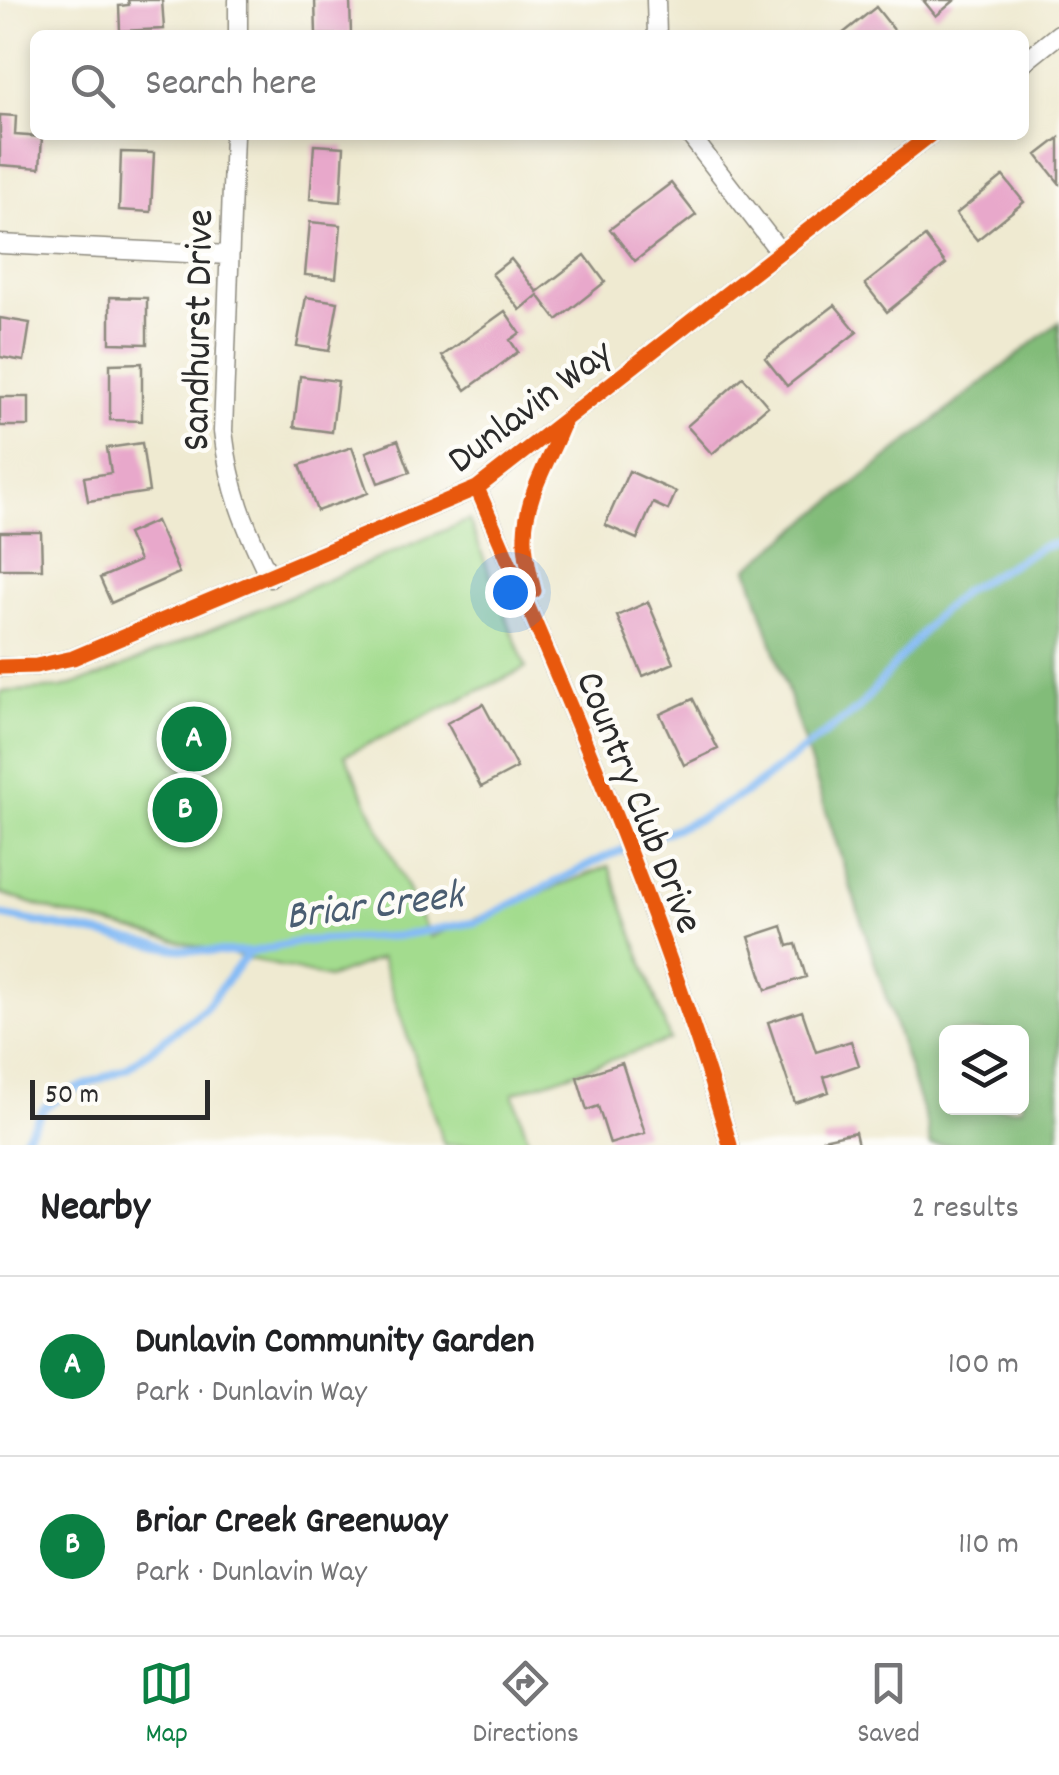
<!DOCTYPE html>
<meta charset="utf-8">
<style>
:root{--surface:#fff;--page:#f6f6f6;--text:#202124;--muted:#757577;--line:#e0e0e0;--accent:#0b8043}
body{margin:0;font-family:Dekko,sans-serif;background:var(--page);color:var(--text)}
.controls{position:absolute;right:30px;bottom:30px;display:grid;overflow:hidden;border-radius:15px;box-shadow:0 5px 15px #0003}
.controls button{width:90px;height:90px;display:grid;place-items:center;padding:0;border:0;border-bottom:2px solid var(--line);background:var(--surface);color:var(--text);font:50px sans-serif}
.scale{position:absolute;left:30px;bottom:25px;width:180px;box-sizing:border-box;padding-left:10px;border:5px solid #2b2b2b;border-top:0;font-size:28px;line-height:35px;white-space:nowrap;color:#2b2b2b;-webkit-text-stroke:8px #fdfcf7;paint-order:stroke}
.you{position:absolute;left:510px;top:592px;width:35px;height:35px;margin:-25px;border:8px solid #fff;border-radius:50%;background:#1a73e8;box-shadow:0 0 0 15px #1a73e833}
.badge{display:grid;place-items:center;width:65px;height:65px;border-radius:50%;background:var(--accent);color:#fff;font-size:32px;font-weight:700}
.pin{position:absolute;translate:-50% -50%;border:5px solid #fff;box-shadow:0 2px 10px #0006}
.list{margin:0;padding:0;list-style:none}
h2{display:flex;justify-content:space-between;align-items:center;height:130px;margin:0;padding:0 40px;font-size:42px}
h2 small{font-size:32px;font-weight:400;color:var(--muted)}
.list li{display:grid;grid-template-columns:65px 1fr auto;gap:30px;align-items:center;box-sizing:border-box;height:180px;padding:0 40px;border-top:2px solid var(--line)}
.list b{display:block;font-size:38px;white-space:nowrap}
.list p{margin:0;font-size:32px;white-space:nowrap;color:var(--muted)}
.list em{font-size:32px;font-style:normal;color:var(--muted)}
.icon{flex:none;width:55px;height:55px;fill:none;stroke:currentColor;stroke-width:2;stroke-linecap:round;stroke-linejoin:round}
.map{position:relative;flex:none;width:1059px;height:1145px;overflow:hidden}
.search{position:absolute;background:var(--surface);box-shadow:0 5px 15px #0003;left:30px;right:30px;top:30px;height:110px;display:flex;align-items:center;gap:25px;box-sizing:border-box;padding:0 35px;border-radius:15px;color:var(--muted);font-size:38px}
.sheet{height:490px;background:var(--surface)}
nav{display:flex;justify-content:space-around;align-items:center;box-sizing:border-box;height:140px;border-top:2px solid var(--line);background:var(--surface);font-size:28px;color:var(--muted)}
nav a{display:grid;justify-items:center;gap:5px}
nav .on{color:var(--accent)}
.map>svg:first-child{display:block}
.green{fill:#a3dc8e;stroke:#67845c;stroke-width:2.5}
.forest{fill:#82bc79;stroke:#567452;stroke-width:2.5;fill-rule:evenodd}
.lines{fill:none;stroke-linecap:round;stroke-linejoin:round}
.stream{stroke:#86bcf5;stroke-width:8}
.building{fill:#e8a8cb}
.minor-casing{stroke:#8d8a7e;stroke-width:21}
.minor{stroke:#fff;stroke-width:18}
.cycleway-casing{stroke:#fdfcf7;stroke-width:21}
.cycleway{stroke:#e8590c;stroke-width:15}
.labels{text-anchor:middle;stroke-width:9;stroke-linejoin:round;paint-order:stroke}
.street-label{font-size:40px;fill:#2b2b2b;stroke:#fdfcf7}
.water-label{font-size:42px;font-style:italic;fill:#4b5e72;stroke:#fdfcf7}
</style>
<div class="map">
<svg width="1059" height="1145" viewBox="0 0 1059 1145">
<rect width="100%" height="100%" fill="#fdfcf7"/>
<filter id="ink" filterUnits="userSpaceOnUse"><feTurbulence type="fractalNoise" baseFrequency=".01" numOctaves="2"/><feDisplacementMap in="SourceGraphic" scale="20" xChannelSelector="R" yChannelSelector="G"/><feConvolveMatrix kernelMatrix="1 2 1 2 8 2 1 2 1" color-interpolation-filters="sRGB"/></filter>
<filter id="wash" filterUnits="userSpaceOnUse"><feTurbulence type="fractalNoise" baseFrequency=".0048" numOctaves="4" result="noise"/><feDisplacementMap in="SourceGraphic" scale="40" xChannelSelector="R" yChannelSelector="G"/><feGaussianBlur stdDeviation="2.25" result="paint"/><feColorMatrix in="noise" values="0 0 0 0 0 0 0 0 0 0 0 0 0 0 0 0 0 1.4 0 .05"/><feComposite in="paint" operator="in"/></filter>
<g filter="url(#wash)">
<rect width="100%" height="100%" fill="#efead1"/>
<!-- green -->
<path class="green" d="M469 520 526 668 345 755 430 937 609 866 670 1040 513 1093 530 1145H444L381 958 328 978 58 912 0 893V692L61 688 101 676Z"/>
<!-- forest -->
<path class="forest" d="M1059 322V1145H930L928 1128 748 568ZM946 1032H1022V1108H946Z"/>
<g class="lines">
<!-- stream -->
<path class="stream" d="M0 915 177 949 217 952H252L302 941 397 936 477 922 603 858 701 818 748 791 858 709 934 618 964 591 1042 547 1059 543
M20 1145 45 1107 71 1091 127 1068 205 1008 249 952"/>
</g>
<g id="blocks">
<!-- building -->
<path class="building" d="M128 0H162L164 29 120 31 119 6 129 5Z
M315 0H350L351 35H316Z
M923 0H955L936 16Z
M876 7 898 35H841Z
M0 115 16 116 15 135 42 137 40 168 0 165Z
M1059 138V183L1037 155Z
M314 145 344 147 341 202 310 199Z
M121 152 154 153 151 212 119 210Z
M1003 176 1024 202 977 240 956 214Z
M671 183 696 215 635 261 610 229Z
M310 222 341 225 336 278 305 275Z
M925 237 946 264 887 312 865 284Z
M585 255 605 282 557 320 538 295 520 310 492 274 511 259 537 292Z
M110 297 147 298V344L110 343Z
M306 297 338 302 329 351 297 346Z
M835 305 857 332 787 386 765 358Z
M505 311 520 333 510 340 518 352 466 390 442 356Z
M0 318 30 323 24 361 0 357Z
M142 363V421L110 420V364Z
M300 376 338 381 332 432 294 427Z
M743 377 768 406 712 454 687 426Z
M0 397H29V426H0Z
M398 440 410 472 378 483 366 452Z
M142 443 149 492 88 501 84 477 111 473 107 448Z
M352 447 368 493 317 511 300 465Z
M629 471 676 492 668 510 653 503 637 539 605 525Z
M156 521 179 573 111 603 100 578 139 561 127 534Z
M0 532H41L42 569H0Z
M648 602 674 663 643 676 617 616Z
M693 699 718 749 684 765 660 714Z
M483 704 517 768 481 787 447 723Z
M782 926 788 946 796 944 806 977 766 990 749 937Z
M802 1011 816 1052 851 1041 859 1065 824 1077 829 1092 795 1103 768 1022Z
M622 1063 645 1133 610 1144 598 1106 587 1110 577 1077Z
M855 1132 858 1145H824L823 1139Z"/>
</g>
</g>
<g filter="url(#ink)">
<use href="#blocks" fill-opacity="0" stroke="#8d8a7e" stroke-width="2.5"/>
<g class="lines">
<!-- minor casing -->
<g class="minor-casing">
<path id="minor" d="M238 0V35
M656 0 657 35
M1024 62 1059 34
M234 135 223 431C230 490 244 525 270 578
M690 135 780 252
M0 244 229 255
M477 488C570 704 665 919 730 1145
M0 667 36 666 73 658 477 488 930 135"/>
</g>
<!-- minor -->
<use href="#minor" class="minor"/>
<!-- cycleway casing -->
<g class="cycleway-casing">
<path id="cycleway" d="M477 488C570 704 665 919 730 1145
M534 591C530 572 524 554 525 535 526 493 551 458 565 420
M0 667 36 666 73 658 477 488 930 135"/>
</g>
<!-- cycleway -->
<use href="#cycleway" class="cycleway"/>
</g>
</g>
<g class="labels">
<!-- street labels -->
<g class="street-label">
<text transform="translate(195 330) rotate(-89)" y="14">Sandhurst Drive</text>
<text transform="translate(528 404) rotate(-37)" y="14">Dunlavin Way</text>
<text transform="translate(642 801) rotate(68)" y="14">Country Club Drive</text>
</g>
<!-- water labels -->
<g class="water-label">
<text transform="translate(374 902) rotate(-7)" y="15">Briar Creek</text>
</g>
</g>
</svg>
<div class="controls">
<button><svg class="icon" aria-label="layers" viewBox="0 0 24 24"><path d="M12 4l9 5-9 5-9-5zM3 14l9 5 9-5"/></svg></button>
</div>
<div class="scale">50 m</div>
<div class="you"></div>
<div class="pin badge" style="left:194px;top:739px">A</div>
<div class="pin badge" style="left:185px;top:810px">B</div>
<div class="search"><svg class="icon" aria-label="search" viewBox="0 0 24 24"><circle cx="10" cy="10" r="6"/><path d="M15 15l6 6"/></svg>Search here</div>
</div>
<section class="sheet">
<h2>Nearby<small>2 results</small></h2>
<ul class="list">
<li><span class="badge">A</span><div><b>Dunlavin Community Garden</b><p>Park · Dunlavin Way</p></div><em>100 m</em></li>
<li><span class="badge">B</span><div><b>Briar Creek Greenway</b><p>Park · Dunlavin Way</p></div><em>110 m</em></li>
</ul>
</section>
<nav>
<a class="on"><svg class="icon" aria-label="map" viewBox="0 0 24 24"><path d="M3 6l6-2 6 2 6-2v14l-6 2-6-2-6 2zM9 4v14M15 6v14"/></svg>Map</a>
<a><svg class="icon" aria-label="directions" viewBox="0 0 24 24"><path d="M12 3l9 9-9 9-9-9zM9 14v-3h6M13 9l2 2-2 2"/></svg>Directions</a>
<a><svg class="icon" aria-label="saved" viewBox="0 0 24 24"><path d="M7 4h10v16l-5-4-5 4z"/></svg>Saved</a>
</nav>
